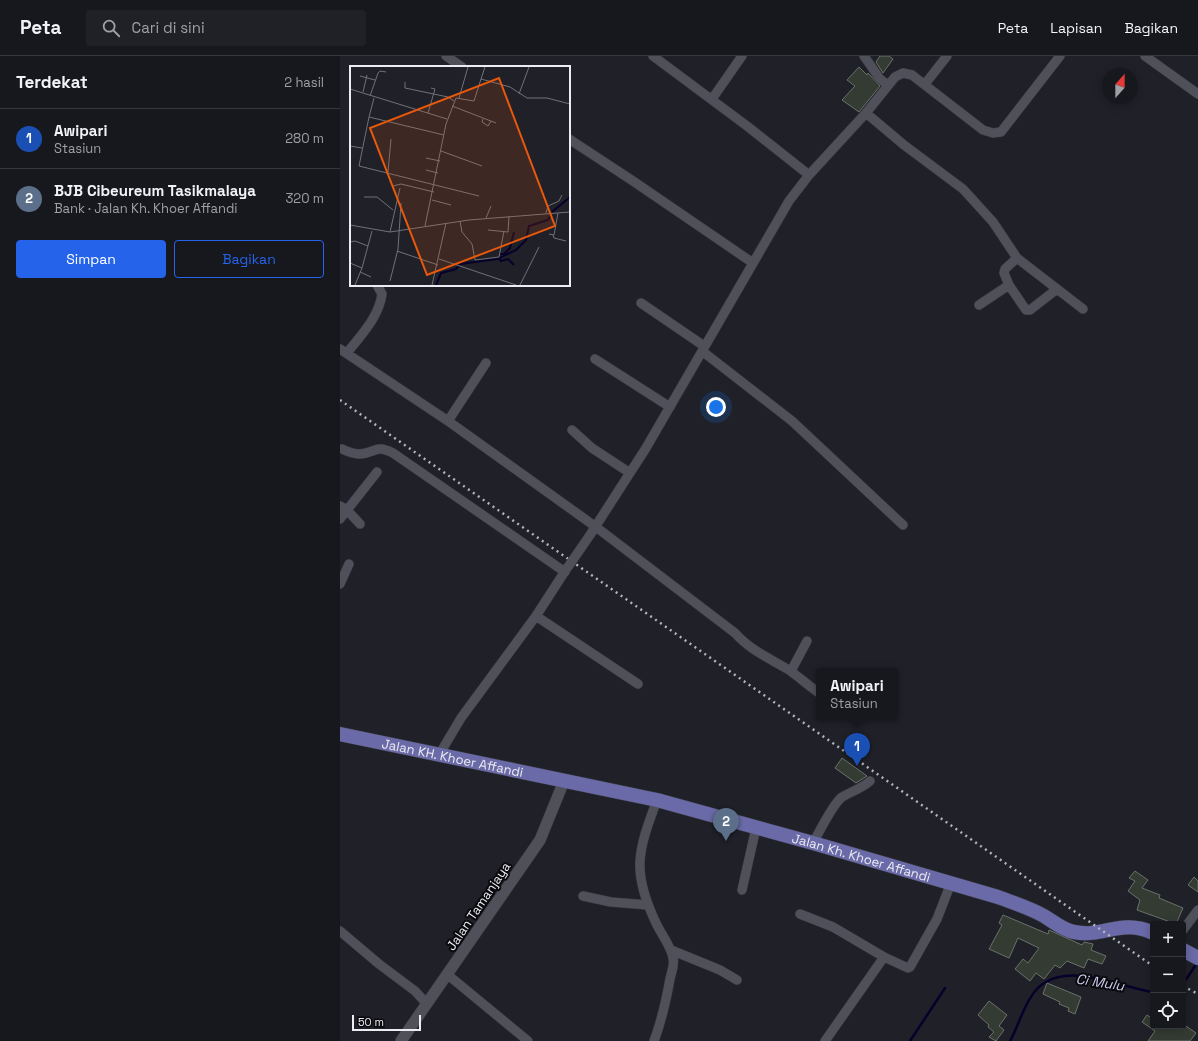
<!DOCTYPE html>
<html lang="id">
<meta charset="utf-8">
<style>
:root{--surface:#17181e;--page:#202127;--text:#f1f3f6;--muted:#9ea0a4;--line:#36373c;--accent:#2563eb}
body{margin:0;font-family:"Space Grotesk",sans-serif;background:var(--page);color:var(--text)}
.controls{position:absolute;right:12px;bottom:12px;display:grid;overflow:hidden;border-radius:4px;box-shadow:0 2px 10px #0003}
.controls button{width:36px;height:36px;display:grid;place-items:center;padding:0;border:0;border-bottom:1px solid var(--line);background:var(--surface);color:var(--text);font:20px sans-serif}
.compass{position:absolute;left:762px;top:12px;width:36px;height:36px;border-radius:50%;background:var(--surface);box-shadow:0 2px 10px #0003;rotate:21deg}
.scale{position:absolute;left:12px;bottom:10px;width:69px;box-sizing:border-box;padding-left:4px;border:2px solid #ececf2;border-top:0;font-size:11px;line-height:14px;white-space:nowrap;color:#ececf2;-webkit-text-stroke:3px #0a0a0e;paint-order:stroke}
.you{position:absolute;left:376px;top:351px;width:14px;height:14px;margin:-10px;border:3px solid #fff;border-radius:50%;background:#1a73e8;box-shadow:0 0 0 6px #1a73e833}
.badge{display:grid;place-items:center;width:26px;height:26px;border-radius:50%;background:var(--accent);color:#fff;font-size:13px;font-weight:700}
.pin{position:absolute;translate:-50% -33px;filter:drop-shadow(0 1px 2px #0008)}
.pin::after{content:'';position:absolute;top:21px;width:14px;height:12px;background:inherit;clip-path:polygon(0 0,100% 0,50% 100%)}
.popup{position:absolute;left:476px;top:612px;width:82px;height:52px;box-sizing:border-box;display:grid;place-content:center;border-radius:4px;background:var(--surface);filter:drop-shadow(0 1px 3px #0005);font-size:13px;white-space:nowrap;color:var(--muted)}
.popup b{font-size:15px;color:var(--text)}
.popup::after{content:'';position:absolute;left:50%;top:100%;margin-left:-8px;border:8px solid transparent;border-top-color:var(--surface)}
.list{margin:0;padding:0;list-style:none}
h2{display:flex;justify-content:space-between;align-items:center;height:52px;margin:0;padding:0 16px;font-size:17px}
h2 small{font-size:13px;font-weight:400;color:var(--muted)}
.list li{display:grid;grid-template-columns:26px 1fr auto;gap:12px;align-items:center;box-sizing:border-box;height:60px;padding:0 16px;border-top:1px solid var(--line)}
.list b{display:block;font-size:15px;white-space:nowrap}
.list p{margin:0;font-size:13px;white-space:nowrap;color:var(--muted)}
.list em{font-size:13px;font-style:normal;color:var(--muted)}
.actions{display:flex;gap:8px;padding:12px 16px}
.actions a{flex:1;padding:9px 0;border:1px solid var(--accent);border-radius:4px;text-align:center;font-size:14px;color:var(--accent)}
.actions .main{background:var(--accent);color:#fff}
.icon{flex:none;width:22px;height:22px;fill:none;stroke:currentColor;stroke-width:2;stroke-linecap:round;stroke-linejoin:round}
.map{position:relative;flex:none;width:858px;height:985px;overflow:hidden}
header{display:flex;align-items:center;gap:24px;box-sizing:border-box;height:56px;padding:0 20px;background:var(--surface);border-bottom:1px solid var(--line)}
header strong{font-size:19px}
nav{display:flex;gap:22px;margin-inline-start:auto;font-size:14px}
.search{width:280px;height:36px;background:var(--page);display:flex;align-items:center;gap:10px;box-sizing:border-box;padding:0 14px;border-radius:4px;color:var(--muted);font-size:15px}
main{display:flex}
aside{flex:1;background:var(--surface)}
.map>svg:first-child{display:block}
.lines{fill:none;stroke-linecap:round;stroke-linejoin:round}
.stream{stroke:#07002a;stroke-width:2.5}
.building{fill:#343b33;stroke:#6a7269}
.minor-casing{stroke:#3b3c42;stroke-width:10}
.tertiary-casing{stroke:#3b3c42;stroke-width:12}
.primary-casing{stroke:#3b3c42;stroke-width:15}
.minor{stroke:#4f5059;stroke-width:9}
.tertiary{stroke:#4f5059;stroke-width:11}
.primary{stroke:#696aa7;stroke-width:14}
.rail{stroke:#b3b4ba;stroke-width:2.5;stroke-dasharray:2 4;stroke-linecap:butt}
.minor-bridge-casing{stroke:#3b3c42;stroke-width:10;stroke-linecap:butt}
.minor-bridge{stroke:#4f5059;stroke-width:9}
.labels{text-anchor:middle;stroke-width:4;stroke-linejoin:round;paint-order:stroke}
.street-label{font-size:13px;fill:#ececf2;stroke:#0a0a0e}
.water-label{font-size:14px;font-style:italic;fill:#cccff1;stroke:#0a0a0e}
.inset-river{fill:none;stroke:#07002a;stroke-width:2}
.inset-road{fill:none;stroke:#717279;stroke-width:1}
.view{fill:#e8590c;fill-opacity:0.15;stroke:#e8590c;stroke-width:2}
.inset-edge{fill:none;stroke:#ececf2;stroke-width:2}
</style>
<header>
<strong>Peta</strong>
<div class="search"><svg class="icon" aria-label="search" viewBox="0 0 24 24"><circle cx="10" cy="10" r="6"/><path d="M15 15l6 6"/></svg>Cari di sini</div>
<nav><a>Peta</a><a>Lapisan</a><a>Bagikan</a></nav>
</header>
<main>
<aside>
<h2>Terdekat<small>2 hasil</small></h2>
<ul class="list">
<li><span class="badge" style="background:#1a4fb4">1</span><div><b>Awipari</b><p>Stasiun</p></div><em>280 m</em></li>
<li><span class="badge" style="background:#5c6f8a">2</span><div><b>BJB Cibeureum Tasikmalaya</b><p>Bank · Jalan Kh. Khoer Affandi</p></div><em>320 m</em></li>
</ul>
<div class="actions"><a class="main">Simpan</a><a>Bagikan</a></div>
</aside>
<div class="map">
<svg width="858" height="985" viewBox="0 0 858 985">
<rect width="100%" height="100%" fill="#1f2028"/>
<g class="lines">
<!-- stream -->
<path class="stream" d="M843 928 857 907
M570 985 605 932
M670 985C679 969 684 947 696 934 725 903 779 931 813 936"/>
</g>
<!-- building -->
<path class="building" d="M540 0H549L553 3 543 17 536 6Z
M519 11 527 19 528 17 540 30 519 56 502 44 515 30 507 24Z
M502 702 527 720 516 727 495 712Z
M795 815 808 824 802 832 820 839 819 842 843 852 836 868 797 854 800 844 788 835 795 825 789 822Z
M854 821 858 825V836L848 829Z
M663 859 708 878 709 874 742 889 744 886 753 888 751 894 766 900 762 908 748 903 744 912 727 905 720 912 715 909 704 923 696 917 690 925 675 913 683 903 688 907 699 892 678 882 669 902 649 893 662 869 659 867Z
M707 927 741 941 735 958 728 955 729 952 719 948 720 946 703 938Z
M649 945 667 959 659 970 664 974 656 985 649 981 654 976 648 971 649 969 638 959Z
M807 959 813 963V970H843V968L856 977 850 985H808L815 975 802 966Z"/>
<g class="lines">
<!-- minor casing -->
<g class="minor-casing">
<path id="minor" d="M106 0 122 11
M313 0 407 70 469 119
M524 0 540 23 548 29
M805 0 858 38
M585 28 607 0
M372 43 402 0
M526 57 564 89 623 133 653 166 677 202 743 253
M229 83 293 125 413 207
M677 202 665 213 664 217 669 229 686 254H690L717 233
M301 247 364 290
M639 249 669 229
M0 293 108 365 256 471 395 577C410 594 429 602 449 614 459 621 469 630 479 637
M362 295 452 365 563 469
M7 297C21 279 39 261 42 238L37 229
M255 303 330 351
M108 365 146 307
M232 374 252 392 290 417
M2 393C8 396 13 398 20 398 36 397 35 388 53 397L225 516
M0 450 7 454 20 468
M0 463 37 416
M250 479 306 392 449 145 469 119 526 57 555 21 563 17 572 19 643 74 653 77 661 76 720 0
M0 528 9 508
M196 560 298 628
M451 615 467 585
M99 699 121 662 196 560 227 512
M473 787C480 775 492 749 502 741 512 735 521 733 530 725
M402 834 416 772
M243 840 271 846 308 849
M460 858 493 871 544 901 568 912 570 911 597 863 611 827
M843 874 858 854
M0 875 39 908 75 935 87 948
M331 894 380 914 397 924
M108 919 188 985
M314 985C322 964 326 945 330 923 331 917 335 909 333 902 331 890 321 878 316 867 291 815 298 795 317 744
M485 985 544 901"/>
</g>
<!-- tertiary casing -->
<g class="tertiary-casing">
<path id="tertiary" d="M61 985 200 784 224 725"/>
</g>
<!-- primary casing -->
<g class="primary-casing">
<g id="primary">
<path id="s1" d="M0 678 317 744 473 787 658 841C674 847 690 852 704 860 714 866 723 874 734 876 764 882 781 862 813 877"/>
<path d="M843 894 858 902"/>
</g>
</g>
<!-- minor -->
<use href="#minor" class="minor"/>
<!-- tertiary -->
<use href="#tertiary" class="tertiary"/>
<!-- primary -->
<use href="#primary" class="primary"/>
<!-- rail -->
<path class="rail" d="M0 344 813 910
M843 930 858 938"/>
<!-- minor-bridge casing -->
<g class="minor-bridge-casing">
<path id="minor-bridge" d="M228 511 250 479"/>
</g>
<!-- minor-bridge -->
<use href="#minor-bridge" class="minor-bridge"/>
</g>
<g class="labels">
<!-- street labels -->
<g class="street-label">
<text dy="5" stroke="none"><textPath href="#s1" startOffset="115">Jalan KH. Khoer Affandi</textPath></text>
<text dy="5" stroke="none"><textPath href="#s1" startOffset="536">Jalan Kh. Khoer Affandi</textPath></text>
<text transform="translate(138 850) rotate(-56)" y="5">Jalan Tamanjaya</text>
</g>
<!-- water labels -->
<g class="water-label">
<text transform="translate(760 926) rotate(9)" y="5">Ci Mulu</text>
</g>
</g>
<!-- overview -->
<g transform="translate(10 10)">
<rect width="220" height="220" fill="#1f2028"/>
<path class="inset-river" d="M202 146 220 131M150 188H154L160 182 164 166M149 192 151 195 158 193 164 199M86 219 91 207 106 203 110 198 147 193 166 184 176 174 179 160 198 154 201 149"/>
<path class="inset-road" d="M10 10 25 14M131 13 135 1M55 16V22L98 31 104 35M0 23 97 53M13 26 17 9M169 28 179 1M20 30 28 7 30 5 36 6M109 32 118 1M102 40 146 57M78 47 85 23 81 22M19 51 24 32M133 53 132 56 138 60 141 55M94 69 19 51 9 100 129 130M0 80 12 82M91 85 132 100M76 92 90 95M76 104 88 107M38 106 41 73M43 120 51 118 84 126M14 131H27L43 144M82 134 101 139M196 147 198 140 209 135 212 129M136 152 141 140M110 155 112 166 122 178 125 194 149 191 154 165M0 159 40 166 119 154 220 146M75 160 96 58 106 32 124 35 131 13 160 21 177 32H197L220 38M138 164 158 166 159 150M40 166 50 122M199 168 204 169 208 147M203 169 204 172 216 175M0 176 5 175 18 180M47 185 88 199M89 193 166 219M0 197 12 202 22 165M10 206 21 211M40 215 48 183 51 137M5 219 12 202M82 219 96 157M170 219 189 181"/>
<path class="view" d="M149 12 205 160 77 209 20 62Z"/>
<rect width="220" height="220" class="inset-edge"/>
</g>
</svg>
<div class="controls">
<button>+</button>
<button>−</button>
<button><svg class="icon" aria-label="locate" viewBox="0 0 24 24"><circle cx="12" cy="12" r="6"/><path d="M12 2v4M12 18v4M2 12h4M18 12h4"/></svg></button>
</div>
<svg class="compass" viewBox="-18 -18 36 36"><path d="M0-13l5 13h-10z" fill="#e53935"/><path d="M0 13l5-13h-10z" fill="#9ea0a4"/></svg>
<div class="scale">50 m</div>
<div class="you"></div>
<div class="pin badge" style="left:517px;top:710px;background:#1a4fb4">1</div>
<div class="popup"><b>Awipari</b>Stasiun</div>
<div class="pin badge" style="left:386px;top:785px;background:#5c6f8a">2</div>
</div>
</main>
